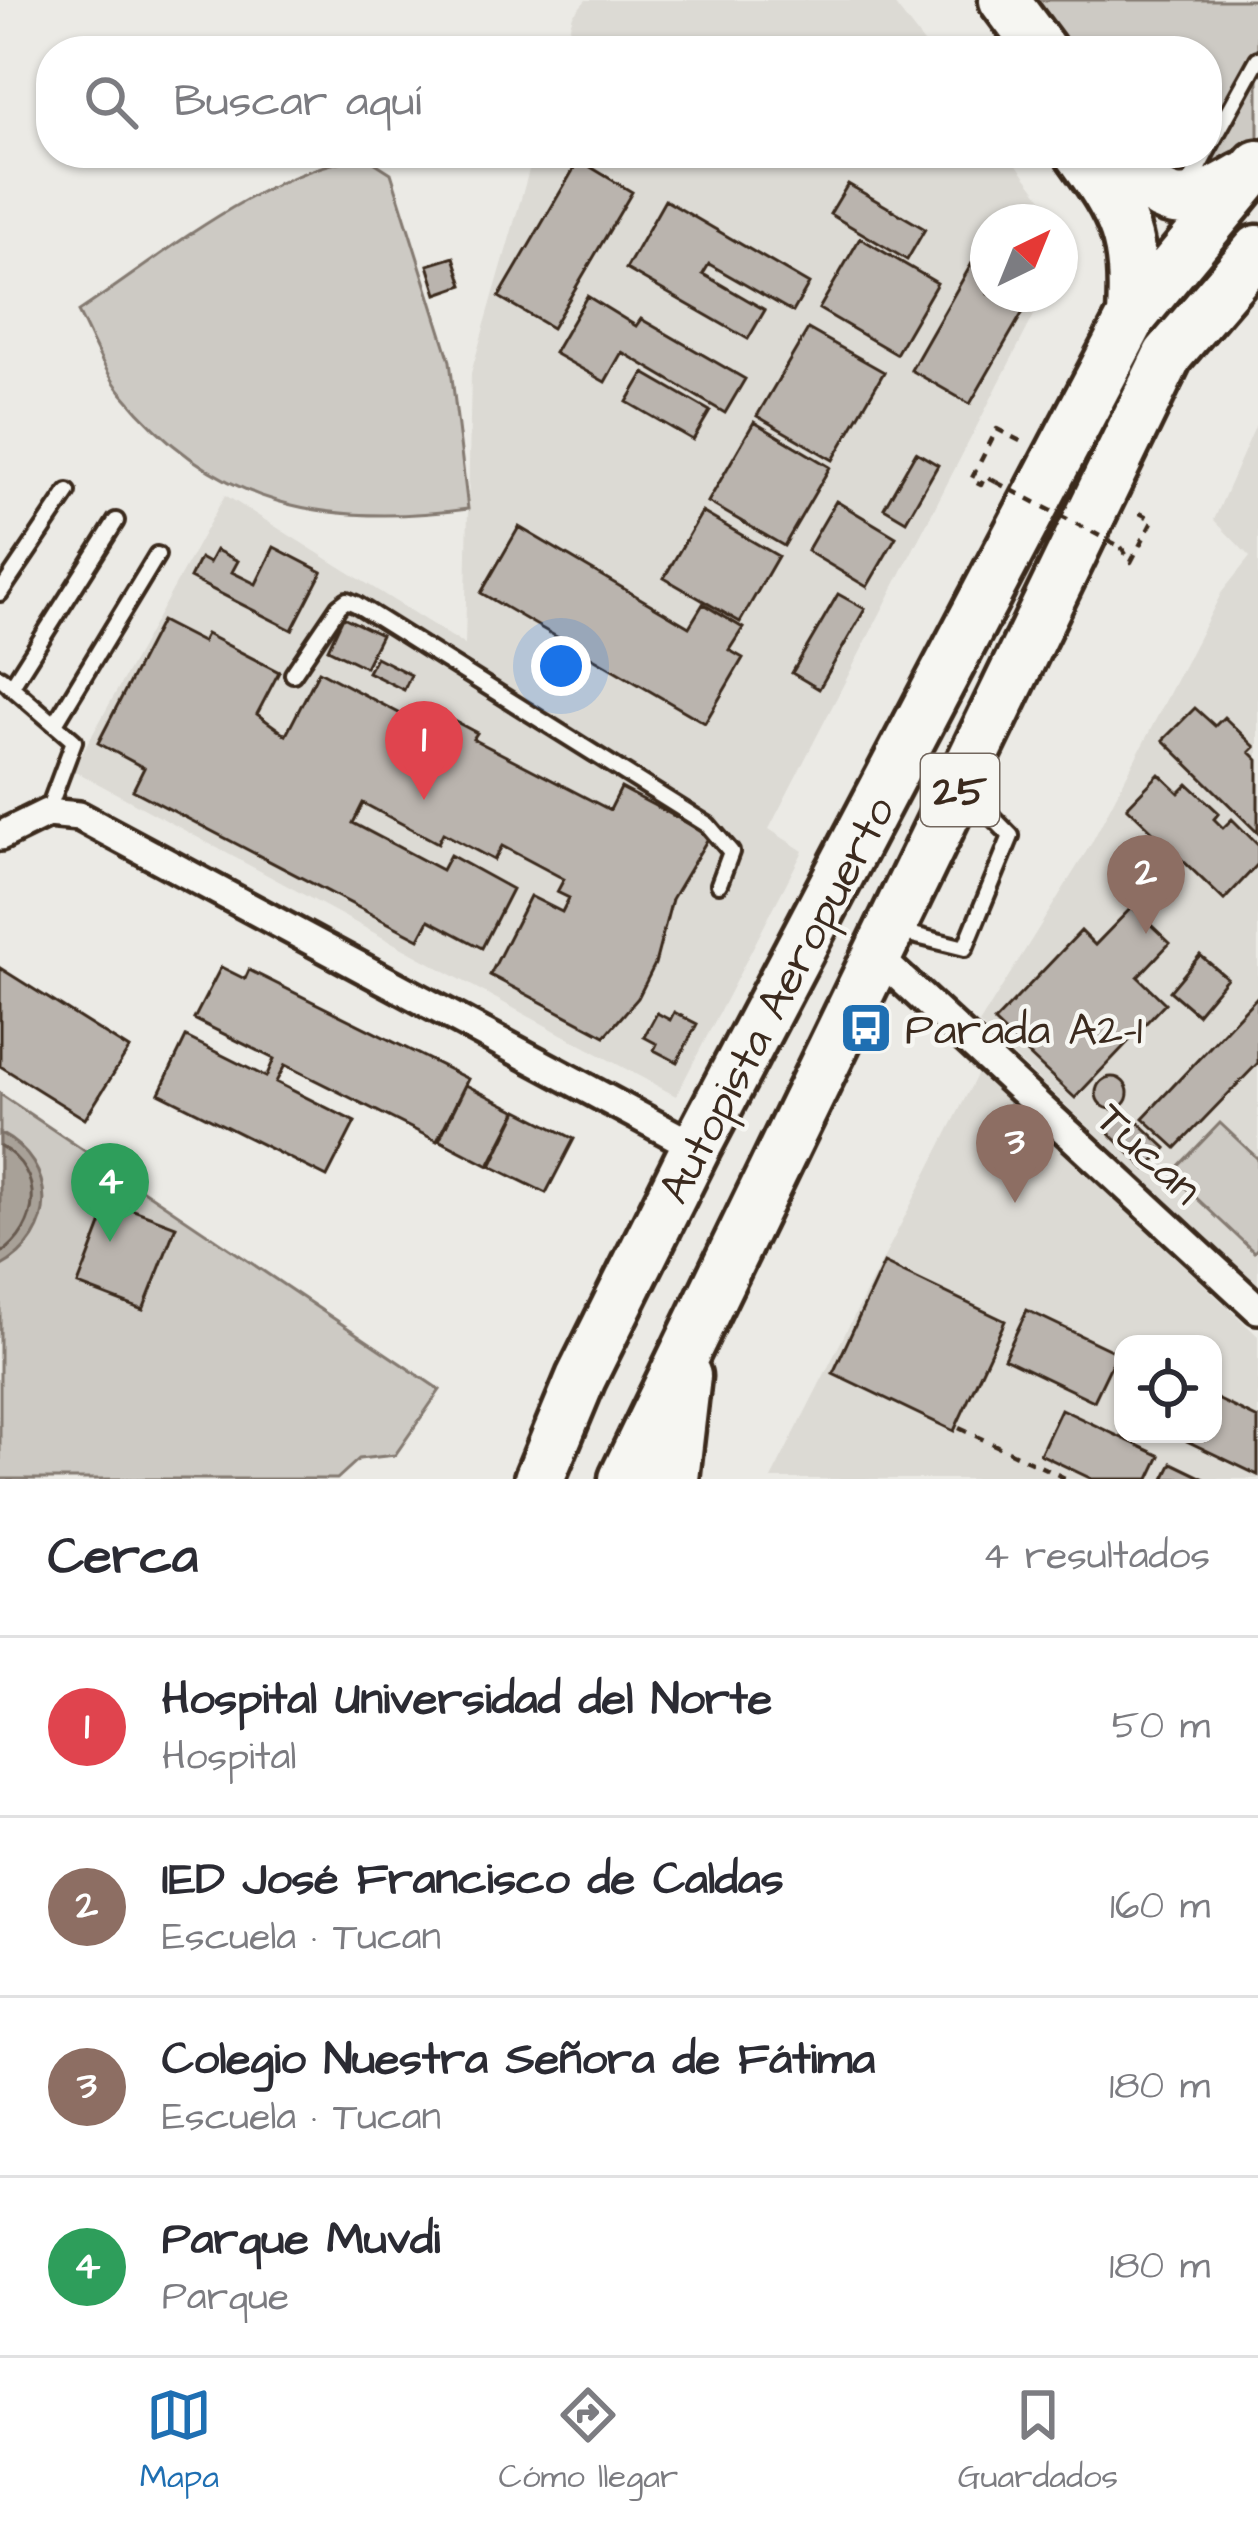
<!DOCTYPE html>
<html lang="es">
<meta charset="utf-8">
<style>
:root{--surface:#fff;--page:#f7f7f7;--text:#2b2b33;--muted:#7c7c81;--line:#e1e1e2;--accent:#1f6fb2}
body{margin:0;font-family:"Architects Daughter",sans-serif;background:var(--page);color:var(--text)}
.controls{position:absolute;right:36px;bottom:36px;display:grid;overflow:hidden;border-radius:24px;box-shadow:0 3px 9px #0004}
.controls button{width:108px;height:108px;display:grid;place-items:center;padding:0;border:0;border-bottom:3px solid var(--line);background:var(--surface);color:var(--text);font:60px sans-serif}
.compass{position:absolute;left:970px;top:204px;width:108px;height:108px;border-radius:50%;background:var(--surface);box-shadow:0 3px 9px #0004;rotate:43deg}
.you{position:absolute;left:561px;top:666px;width:42px;height:42px;margin:-30px;border:9px solid #fff;border-radius:50%;background:#1a73e8;box-shadow:0 0 0 18px #1a73e833}
.badge{display:grid;place-items:center;width:78px;height:78px;border-radius:50%;background:var(--accent);color:#fff;font-size:39px;font-weight:700}
.pin{position:absolute;translate:-50% -99px;filter:drop-shadow(0 3px 6px #0008)}
.pin::after{content:'';position:absolute;top:63px;width:42px;height:36px;background:inherit;clip-path:polygon(0 0,100% 0,50% 100%)}
.list{margin:0;padding:0;list-style:none}
h2{display:flex;justify-content:space-between;align-items:center;height:156px;margin:0;padding:0 48px;font-size:51px}
h2 small{font-size:39px;font-weight:400;color:var(--muted)}
.list li{display:grid;grid-template-columns:78px 1fr auto;gap:36px;align-items:center;box-sizing:border-box;height:180px;padding:0 48px;border-top:3px solid var(--line)}
.list b{display:block;font-size:45px;white-space:nowrap}
.list p{margin:0;font-size:39px;white-space:nowrap;color:var(--muted)}
.list em{font-size:39px;font-style:normal;color:var(--muted)}
.icon{flex:none;width:66px;height:66px;fill:none;stroke:currentColor;stroke-width:2;stroke-linecap:round;stroke-linejoin:round}
.map{position:relative;flex:none;width:1258px;height:1479px;overflow:hidden}
.search{position:absolute;background:var(--surface);box-shadow:0 3px 9px #0004;left:36px;right:36px;top:36px;height:132px;display:flex;align-items:center;gap:30px;box-sizing:border-box;padding:0 42px;border-radius:48px;color:var(--muted);font-size:45px}
.sheet{height:876px;background:var(--surface)}
nav{display:flex;justify-content:space-around;align-items:center;box-sizing:border-box;height:168px;border-top:3px solid var(--line);background:var(--surface);font-size:33px;color:var(--muted)}
nav a{display:grid;justify-items:center;gap:6px}
nav .on{color:var(--accent)}
.map>svg:first-child{display:block}
.built{fill:#dcdad4;fill-rule:evenodd}
.green{fill:#cdcac4;stroke:#847a71;stroke-width:3}
.water{fill:#a8a198;stroke:#7c7167;stroke-width:3}
.lines{fill:none;stroke-linecap:round;stroke-linejoin:round}
.shore{stroke:#675a4f;stroke-width:3}
.building{fill:#bab4ae;stroke:#3b2a1e;stroke-width:3}
.lane-casing{stroke:#3b2a1e;stroke-width:22}
.street-casing{stroke:#3b2a1e;stroke-width:36}
.highway-casing{stroke:#3b2a1e;stroke-width:57}
.path{stroke:#3b2a1e;stroke-width:4.5;stroke-dasharray:9 9;stroke-linecap:butt}
.lane{stroke:#f6f6f2;stroke-width:14}
.street{stroke:#f6f6f2;stroke-width:27}
.highway{stroke:#f6f6f2;stroke-width:48}
.path-bridge{stroke:#3b2a1e;stroke-width:4.5;stroke-dasharray:9 9;stroke-linecap:butt}
.labels{text-anchor:middle;stroke-width:9;stroke-linejoin:round;paint-order:stroke}
.shield{fill:#f6f6f2;stroke:#73675e;stroke-width:3}
.shield-label{font-size:42px;font-weight:bold;fill:#3b2a1e}
.street-label{font-size:45px;fill:#3b2a1e;stroke:#f6f6f2}
.poi-label{font-size:45px;fill:#3b2a1e;stroke:#f6f6f2;text-anchor:start}
</style>
<div class="map">
<svg width="1258" height="1479" viewBox="0 0 1258 1479">
<rect width="100%" height="100%" fill="#ebeae5"/>
<filter id="ink" filterUnits="userSpaceOnUse"><feTurbulence type="fractalNoise" baseFrequency=".00833" numOctaves="2"/><feDisplacementMap in="SourceGraphic" scale="24" xChannelSelector="R" yChannelSelector="G"/><feConvolveMatrix kernelMatrix="1 2 1 2 8 2 1 2 1" color-interpolation-filters="sRGB"/></filter>
<g filter="url(#ink)">
<!-- built -->
<path class="built" d="M586 0H891L930 51H563L573 15Z
M534 153H1008L1073 239 1060 266V222H988V294H1045L769 829 803 851 676 1096 73 770 225 495 465 645 471 373Z
M1258 420V1285L979 1024 1091 844 1222 592 1250 557 1214 520Z
M979 1071 1258 1336V1479H771ZM1123 1344H1213V1434H1123Z"/>
<!-- green -->
<path class="green" d="M1029 0H1258V142L1227 167 1167 174 1144 153H1207V51H1067Z
M366 157 391 173 450 361 468 509C328 528 216 508 122 393 103 370 92 338 78 312 166 254 260 171 366 157Z
M0 1094 440 1390 395 1455 359 1459 337 1479H0Z
M1220 1123 1258 1159V1248L1254 1252 1171 1174Z"/>
<!-- water -->
<path class="water" d="M0 1133C59 1164 58 1236 0 1267Z"/>
<g class="lines">
<!-- shore -->
<path class="shore" d="M0 1146C46 1171 40 1228 0 1254"/>
</g>
<!-- building -->
<path class="building" d="M579 160 632 192 552 328 499 297Z
M848 184 925 229 907 260 830 214Z
M665 200 809 284 793 312 709 264 703 274 765 310 748 339 626 269Z
M860 238 937 283 896 354 819 309Z
M454 257 463 285 437 294 428 265Z
M972 263 988 273V294L1031 298 970 404 911 370Z
M587 296 636 326 641 319 745 379 725 413 622 352 605 382 554 353Z
M808 329 884 372 833 460 757 416Z
M644 373 710 411 693 440 627 402Z
M754 422 830 467 784 546 708 502Z
M916 452 938 465 906 521 884 508Z
M836 501 896 537 867 587 807 551Z
M702 512 778 556 740 622 664 578Z
M519 527 689 627 703 604 743 628 729 650 743 658 705 723 481 593Z
M274 547 322 572 292 630 190 578 200 558 209 563 216 550 238 561 232 572 256 584Z
M838 594 865 609 819 689 792 673Z
M343 617 381 635 365 667 328 649Z
M161 621 202 642 206 634 279 672 257 714 286 735 319 671 416 722H423L430 708 477 733 473 739 610 810 621 788 710 835 672 899 655 964 638 998 605 1036 490 975 530 896 562 912 569 898 557 892 564 879 502 846 494 860 443 833 438 843 363 803 353 823 442 870 450 855 512 889 482 948 429 920 419 939 133 790 144 768 98 743Z
M376 657 411 675 404 690 368 672Z
M1195 708 1215 726 1224 717 1255 747 1250 752 1258 760V833L1163 740Z
M1159 774 1179 793 1188 784 1219 813 1214 819 1223 828 1232 819 1258 845V864L1224 900 1127 807Z
M1132 907 1170 943 1138 977 1165 1003 1075 1098 994 1022 1081 931 1095 945Z
M1200 955 1227 978 1197 1014 1170 991Z
M221 967 245 979 249 970 468 1079 437 1141 285 1065 276 1082 355 1122 327 1177 159 1093 186 1037 266 1077 274 1059 194 1019Z
M0 968 129 1049 85 1119 0 1066Z
M1258 996V1063L1176 1148 1143 1118Z
M674 1012 697 1024 677 1062 654 1050 657 1044 644 1037 657 1013 670 1020Z
M1096 1093a16 16 0 1 1 32 0a16 16 0 1 1-32 0Z
M466 1085 517 1111 489 1166 439 1140Z
M1124 1109 1166 1148 1146 1169 1105 1129Z
M518 1110 574 1139 546 1193 491 1166Z
M110 1201 176 1226 143 1310 78 1285Z
M884 1263 1005 1321 954 1431 833 1373Z
M1027 1310 1117 1353 1094 1401 1004 1358Z
M1213 1397 1258 1419V1475L1187 1441 1190 1434H1213Z
M1061 1409 1160 1456 1149 1479H1092L1040 1454Z
M1172 1463 1205 1479H1164Z"/>
<g class="lines">
<!-- lane casing -->
<g class="lane-casing">
<path id="lane" d="M1207 151 1258 59
M1187 188 1206 153
M0 593 68 492
M293 674 339 606 347 600 356 604 708 825 731 852 719 884
M0 677 74 741 47 813
M11 687 116 521
M56 722 157 555
M897 931 965 948 1011 836 967 791"/>
</g>
<!-- street casing -->
<g class="street-casing">
<path id="street" d="M0 836 47 813 79 816 696 1147
M879 958 1258 1309"/>
</g>
<!-- highway casing -->
<g class="highway-casing">
<path id="highway" d="M1004 0 1042 51
M1080 153C1126 217 1136 238 1132 317
M1119 153C1162 210 1182 213 1242 177
M539 1479 581 1378 696 1147 1132 317 1258 165
M624 1479 1168 355 1258 250
M674 1479 686 1376"/>
</g>
<!-- path -->
<path class="path" d="M996 482 985 476 981 485 971 480 997 429 1026 444
M1121 547 1131 562 1153 520 1136 511
M959 1428 1067 1479"/>
<!-- lane -->
<use href="#lane" class="lane"/>
<!-- street -->
<use href="#street" class="street"/>
<!-- highway -->
<use href="#highway" class="highway"/>
<!-- path-bridge -->
<path class="path-bridge" d="M996 482 1121 547"/>
</g>
</g>
<!-- icons -->
<defs>
<g id="bus-square" transform="scale(2.7)"><rect x="-9" y="-9" width="18" height="18" rx="4" fill="#1f6fb2" stroke="#f6f6f2"/><path d="M-5-6H5V4H4V6H2V4H-2V6H-4V4H-5ZM-3.5-4V0h7V-4ZM-3.5 1.2v1.5H-2V1.2ZM2 1.2v1.5H3.5V1.2Z" fill="#fff"/></g>
</defs>
<g fill-rule="evenodd">
<use href="#bus-square" x="866" y="1028"/>
</g>
<g class="labels">
<!-- shield labels -->
<rect class="shield" x="921" y="754" width="78" height="72" rx="9"/>
<g class="shield-label">
<text x="960" y="805">25</text>
</g>
<!-- street labels -->
<g class="street-label">
<text transform="translate(775 999) rotate(-62)" y="16">Autopista Aeropuerto</text>
<text transform="translate(1150 1152) rotate(43)" y="16">Tucan</text>
</g>
<!-- poi labels -->
<g class="poi-label">
<text x="905" y="1044">Parada A2-1</text>
</g>
</g>
</svg>
<div class="controls">
<button><svg class="icon" aria-label="locate" viewBox="0 0 24 24"><circle cx="12" cy="12" r="6"/><path d="M12 2v4M12 18v4M2 12h4M18 12h4"/></svg></button>
</div>
<svg class="compass" viewBox="-18 -18 36 36"><path d="M0-13l5 13h-10z" fill="#e53935"/><path d="M0 13l5-13h-10z" fill="#7c7c81"/></svg>
<div class="you"></div>
<div class="pin badge" style="left:424px;top:800px;background:#e0444e">1</div>
<div class="pin badge" style="left:1146px;top:934px;background:#8d6e63">2</div>
<div class="pin badge" style="left:1015px;top:1203px;background:#8d6e63">3</div>
<div class="pin badge" style="left:110px;top:1242px;background:#2e9e5b">4</div>
<div class="search"><svg class="icon" aria-label="search" viewBox="0 0 24 24"><circle cx="10" cy="10" r="6"/><path d="M15 15l6 6"/></svg>Buscar aquí</div>
</div>
<section class="sheet">
<h2>Cerca<small>4 resultados</small></h2>
<ul class="list">
<li><span class="badge" style="background:#e0444e">1</span><div><b>Hospital Universidad del Norte</b><p>Hospital</p></div><em>50 m</em></li>
<li><span class="badge" style="background:#8d6e63">2</span><div><b>IED José Francisco de Caldas</b><p>Escuela · Tucan</p></div><em>160 m</em></li>
<li><span class="badge" style="background:#8d6e63">3</span><div><b>Colegio Nuestra Señora de Fátima</b><p>Escuela · Tucan</p></div><em>180 m</em></li>
<li><span class="badge" style="background:#2e9e5b">4</span><div><b>Parque Muvdi</b><p>Parque</p></div><em>180 m</em></li>
</ul>
</section>
<nav>
<a class="on"><svg class="icon" aria-label="map" viewBox="0 0 24 24"><path d="M3 6l6-2 6 2 6-2v14l-6 2-6-2-6 2zM9 4v14M15 6v14"/></svg>Mapa</a>
<a><svg class="icon" aria-label="directions" viewBox="0 0 24 24"><path d="M12 3l9 9-9 9-9-9zM9 14v-3h6M13 9l2 2-2 2"/></svg>Cómo llegar</a>
<a><svg class="icon" aria-label="saved" viewBox="0 0 24 24"><path d="M7 4h10v16l-5-4-5 4z"/></svg>Guardados</a>
</nav>
